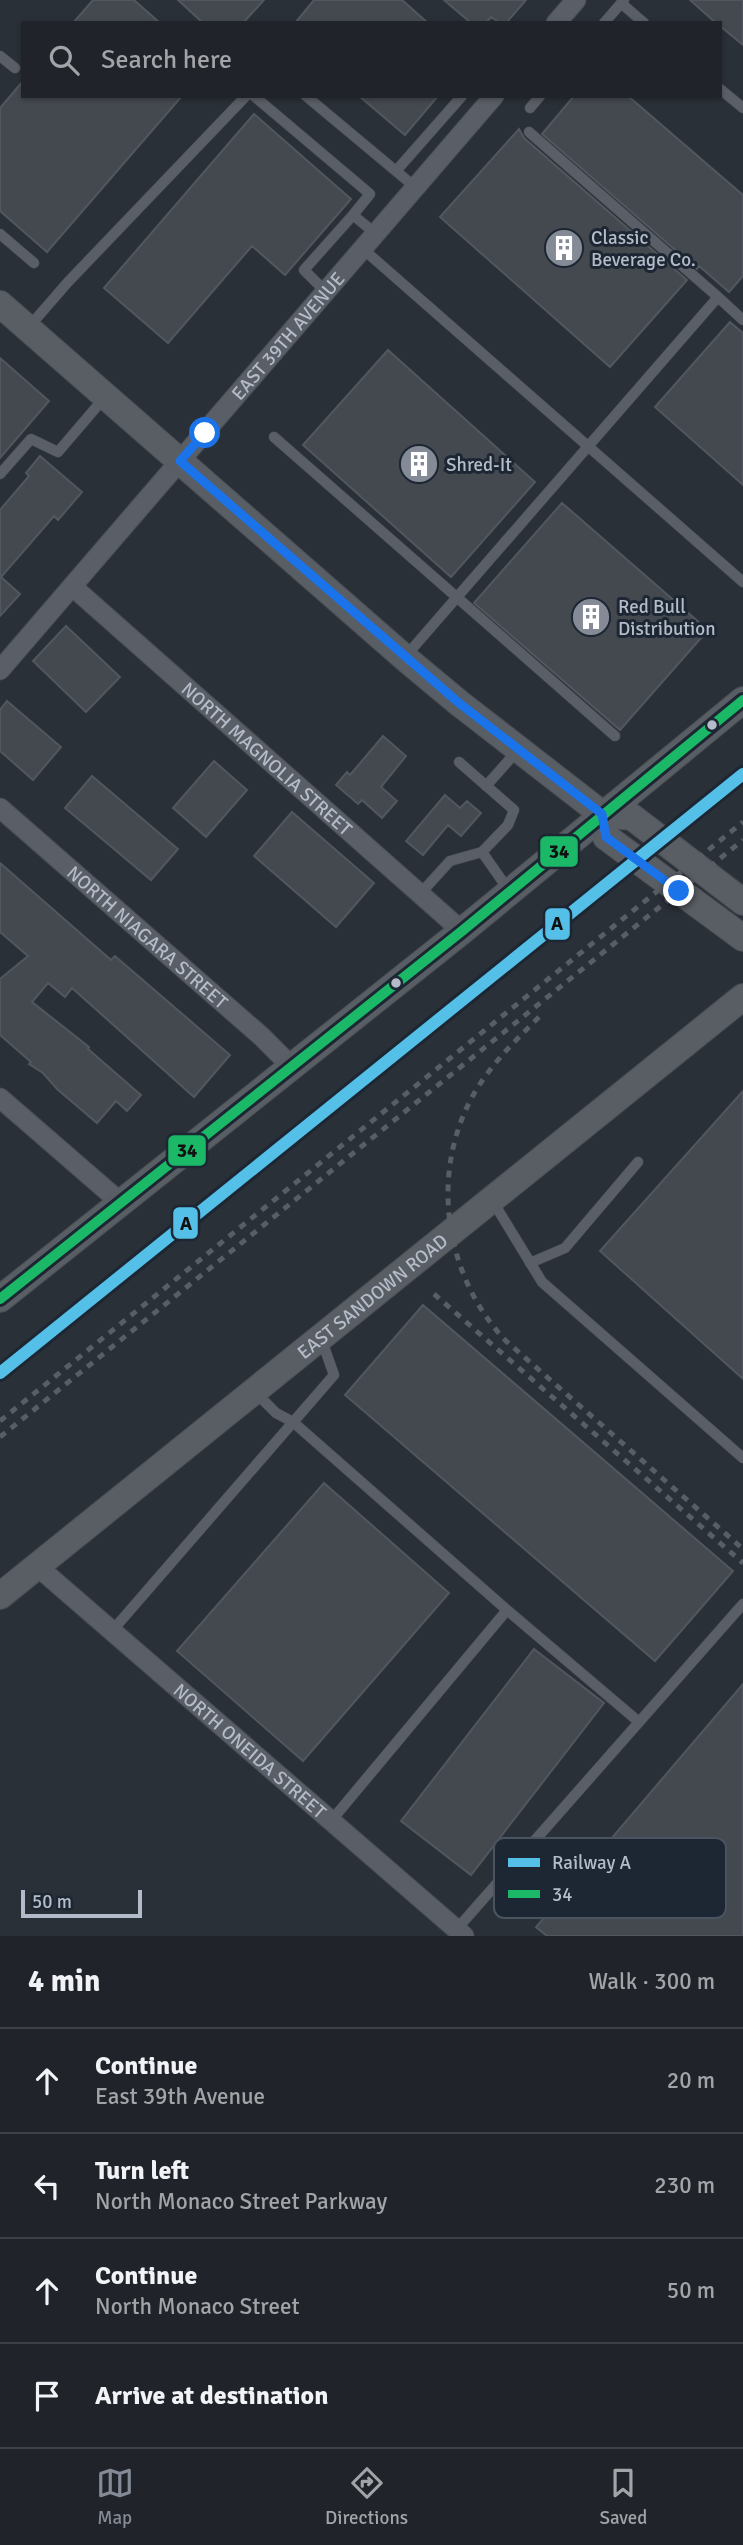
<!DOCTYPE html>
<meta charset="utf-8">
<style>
:root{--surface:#20242a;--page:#2d3036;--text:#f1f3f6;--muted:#a2a4a8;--line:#3d4147;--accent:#848b96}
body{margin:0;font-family:Signika,sans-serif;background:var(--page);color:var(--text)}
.scale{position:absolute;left:21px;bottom:18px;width:121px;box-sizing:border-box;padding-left:7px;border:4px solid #b4bcc9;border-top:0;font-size:19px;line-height:24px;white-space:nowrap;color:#b4bcc9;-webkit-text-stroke:5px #1d2633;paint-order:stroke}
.stop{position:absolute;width:21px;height:21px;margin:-16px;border:5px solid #1a73e8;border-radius:50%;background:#fff}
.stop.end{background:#1a73e8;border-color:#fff;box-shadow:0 2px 7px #0008}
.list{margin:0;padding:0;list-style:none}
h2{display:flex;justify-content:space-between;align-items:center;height:91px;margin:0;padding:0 28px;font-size:30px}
h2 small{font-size:23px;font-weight:400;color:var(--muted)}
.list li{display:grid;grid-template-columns:46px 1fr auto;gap:21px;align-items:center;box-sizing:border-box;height:105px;padding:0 28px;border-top:2px solid var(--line)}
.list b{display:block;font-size:26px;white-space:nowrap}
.list p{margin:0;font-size:23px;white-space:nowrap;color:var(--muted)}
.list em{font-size:23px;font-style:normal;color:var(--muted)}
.icon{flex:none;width:38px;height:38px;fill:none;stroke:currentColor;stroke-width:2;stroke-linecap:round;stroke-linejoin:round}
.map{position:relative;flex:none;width:743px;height:1936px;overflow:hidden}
.search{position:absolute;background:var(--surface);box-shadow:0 2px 5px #0004;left:21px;right:21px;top:21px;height:77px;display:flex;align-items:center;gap:18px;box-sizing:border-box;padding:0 24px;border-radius:0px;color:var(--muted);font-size:26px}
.sheet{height:511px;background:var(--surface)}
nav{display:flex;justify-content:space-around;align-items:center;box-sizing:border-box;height:98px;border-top:2px solid var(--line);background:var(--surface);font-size:19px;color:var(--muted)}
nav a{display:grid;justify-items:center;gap:4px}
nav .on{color:var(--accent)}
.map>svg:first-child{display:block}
.building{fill:#444950;stroke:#52575f;stroke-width:2}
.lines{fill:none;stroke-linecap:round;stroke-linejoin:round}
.lane-casing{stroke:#484c53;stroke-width:11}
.street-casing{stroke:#484c53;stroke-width:21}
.secondary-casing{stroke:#484c53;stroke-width:28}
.lane{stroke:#5a5e66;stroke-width:10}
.street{stroke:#5a5e66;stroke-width:19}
.secondary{stroke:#595d64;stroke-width:26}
.rail{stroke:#595d64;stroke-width:5;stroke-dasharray:7 7;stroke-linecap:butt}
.bus-1-casing{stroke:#1d2633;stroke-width:16}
.bus-1{stroke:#1ab867;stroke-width:10}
.rail-1-casing{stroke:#1d2633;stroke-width:18}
.rail-1{stroke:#54c0e8;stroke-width:12}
.route{stroke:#1a73e8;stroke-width:9}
.bus-dot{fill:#b4bcc9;stroke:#1d2633;stroke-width:2.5}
.labels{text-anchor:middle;stroke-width:6;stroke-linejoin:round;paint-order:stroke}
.poi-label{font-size:19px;fill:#b4bcc9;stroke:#1d2633;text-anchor:start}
.street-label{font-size:19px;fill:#b4bcc9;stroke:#1d2633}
.key{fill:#1d2633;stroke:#4a5360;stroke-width:2}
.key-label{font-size:19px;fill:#b4bcc9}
.line-badge{stroke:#1d2633;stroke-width:2.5}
.pale-badge-label{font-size:19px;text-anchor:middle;font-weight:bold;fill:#111}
</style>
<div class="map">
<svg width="743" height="1936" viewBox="0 0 743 1936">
<rect width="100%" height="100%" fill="#2a3038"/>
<!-- building -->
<path class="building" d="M93 0H134L160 23H73Z
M178 0H264L243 23H203Z
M314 0H402L428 23H295Z
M444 0H526L506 23H500L491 17 486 23H471Z
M690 0H743V45L720 26V23H716Z
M23 81V96H182L47 252 0 211V108Z
M359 96H438L405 135Z
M574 96H628L743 195V276L729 292 699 266 697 269 542 134Z
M254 114 351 199 285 275 252 246 168 343 104 288Z
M519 129 524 138 687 280 610 367 440 217Z
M730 322 743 333V485L655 407Z
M388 350 535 482 451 577 303 445Z
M0 358 49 401 0 458Z
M40 456 82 492 58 520 54 516 1 577 20 594 0 616V510L29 476 26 473Z
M562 503 708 630 620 730 474 603Z
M66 626 120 677 86 712 33 661Z
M7 701 61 747 33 780 0 751V710Z
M383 736 406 756 381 787 397 801 382 818 362 800 358 804 336 785 347 772 350 775Z
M214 761 247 790 206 837 173 808Z
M92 776 178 849 151 880 65 808Z
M445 795 460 808 467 801 481 813 461 836 448 825 423 855 406 841Z
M292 812 374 883 336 927 254 856Z
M0 863 111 960 115 956 230 1055 194 1097 72 988 65 997 48 983 32 1002 89 1047 88 1049 141 1095 127 1111 116 1101 97 1123 57 1089 43 1073 29 1064 31 1062 0 1035V979L28 956 0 932Z
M743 1091V1379L600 1251Z
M423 1305 733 1571 655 1661 345 1395Z
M324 1483 449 1593 303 1761 177 1651Z
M534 1649 604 1703 471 1875 401 1821Z
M743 1684V1936H547L536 1927Z"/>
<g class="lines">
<!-- lane casing -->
<g class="lane-casing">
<path id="lane" d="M621 3 644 23
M604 23 624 0
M0 56 15 68
M720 89 743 108
M254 96 370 194 353 215 376 234
M306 96 415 187
M530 108 540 96
M396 171 462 96
M0 234 34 263
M363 249 743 582
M326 292 304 270 353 215
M718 297 743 320
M28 328 68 282 246 96
M274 437 615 736
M0 474 31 439 58 452 105 397
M405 657 718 297 529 132
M486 786 518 750
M482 852 510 892
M420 894 450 861 482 852 508 825 514 810 459 762
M492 1200 542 1282 743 1458
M530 1263 565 1248 638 1162
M255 1392 276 1413 293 1422 507 1610 639 1722
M112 1631 334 1375 321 1338
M331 1821 507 1610
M456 1930 743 1604"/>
</g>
<!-- street casing -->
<g class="street-casing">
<g id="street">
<path d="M556 23 576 0"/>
<path id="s1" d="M73 587 462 931"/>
<path id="s2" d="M0 670 494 96"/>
<path id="s3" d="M0 808 261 1036 293 1068"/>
<path d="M0 1098 120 1202"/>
<path id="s4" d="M37 1566 464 1936"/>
</g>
</g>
<!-- secondary casing -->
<g class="secondary-casing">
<g id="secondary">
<path d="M0 304 405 658 459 703 602 814"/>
<path d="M602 814 606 837 743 938"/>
<path d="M602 814 632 817 743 902"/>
<path d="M0 1299 462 931 743 700"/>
<path id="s5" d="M0 1596 743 997"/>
</g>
</g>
<!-- lane -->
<use href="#lane" class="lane"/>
<!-- street -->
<use href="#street" class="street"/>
<!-- secondary -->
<use href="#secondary" class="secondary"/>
<!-- rail -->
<path class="rail" d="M539 1017C512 1044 486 1069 469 1103 430 1181 447 1279 506 1341L743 1549
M434 1294 743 1563
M0 1421 743 822
M0 1437 743 840"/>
<!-- bus-1 casing -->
<g class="bus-1-casing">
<path id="bus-1" d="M0 1299 462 931 743 700"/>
</g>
<!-- bus-1 -->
<use href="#bus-1" class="bus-1"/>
<!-- rail-1 casing -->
<g class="rail-1-casing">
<path id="rail-1" d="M0 1373 743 774"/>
</g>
<!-- rail-1 -->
<use href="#rail-1" class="rail-1"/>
</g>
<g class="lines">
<!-- route -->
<path class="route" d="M205 433 180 461 459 703 602 814 606 837 679 891"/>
</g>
<!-- icons -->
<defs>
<g id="building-disc" transform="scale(2.0125)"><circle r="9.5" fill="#848b96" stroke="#1d2633"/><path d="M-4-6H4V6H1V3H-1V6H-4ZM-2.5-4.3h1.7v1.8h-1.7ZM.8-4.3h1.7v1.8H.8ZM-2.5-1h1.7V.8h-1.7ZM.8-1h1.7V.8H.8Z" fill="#fff"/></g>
</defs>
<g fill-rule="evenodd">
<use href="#building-disc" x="564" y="248"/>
<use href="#building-disc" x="419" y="464"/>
<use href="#building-disc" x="591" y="617"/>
</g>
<!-- markers -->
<g class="bus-dot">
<circle cx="712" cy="725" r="6"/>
<circle cx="396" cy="983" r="6"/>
</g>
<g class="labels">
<!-- poi labels -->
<g class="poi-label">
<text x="591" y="244">Classic<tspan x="591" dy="22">Beverage Co.</tspan></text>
<text x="446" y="471">Shred-It</text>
<text x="618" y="613">Red Bull<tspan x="618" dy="22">Distribution</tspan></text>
</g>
<!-- street labels -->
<g class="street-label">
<text dy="7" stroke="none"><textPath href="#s2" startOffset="441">EAST 39TH AVENUE</textPath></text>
<text dy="7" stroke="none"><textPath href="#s1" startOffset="259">NORTH MAGNOLIA STREET</textPath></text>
<text dy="7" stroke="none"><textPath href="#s3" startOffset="196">NORTH NIAGARA STREET</textPath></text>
<text dy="7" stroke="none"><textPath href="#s5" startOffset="478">EAST SANDOWN ROAD</textPath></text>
<text dy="7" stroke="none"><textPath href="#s4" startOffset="282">NORTH ONEIDA STREET</textPath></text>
</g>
</g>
<!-- legend -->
<rect x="494" y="1838" width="232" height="80" rx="10" class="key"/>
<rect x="508" y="1858" width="32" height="9" fill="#54c0e8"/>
<rect x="508" y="1890" width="32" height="8" fill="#1ab867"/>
<g class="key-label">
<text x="552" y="1869">Railway A</text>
<text x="552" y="1901">34</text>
</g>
<g class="line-badge">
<rect x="539" y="835" width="40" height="33" rx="7" fill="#1ab867"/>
<rect x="544" y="907" width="27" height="34" rx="7" fill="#54c0e8"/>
<rect x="167" y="1134" width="40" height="33" rx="7" fill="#1ab867"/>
<rect x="172" y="1206" width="27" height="34" rx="7" fill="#54c0e8"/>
</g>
<g class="pale-badge-label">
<text x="559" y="858">34</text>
<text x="557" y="930">A</text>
<text x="187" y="1157">34</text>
<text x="186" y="1230">A</text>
</g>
</svg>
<div class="scale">50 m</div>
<div class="stop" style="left:205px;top:433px"></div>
<div class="stop end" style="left:679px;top:891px"></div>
<div class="search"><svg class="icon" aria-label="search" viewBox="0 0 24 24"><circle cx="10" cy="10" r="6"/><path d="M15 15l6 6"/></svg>Search here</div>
</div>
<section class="sheet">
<h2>4 min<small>Walk · 300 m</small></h2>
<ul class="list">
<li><svg class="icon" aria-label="ahead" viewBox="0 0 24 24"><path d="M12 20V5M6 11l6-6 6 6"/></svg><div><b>Continue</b><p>East 39th Avenue</p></div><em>20 m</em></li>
<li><svg class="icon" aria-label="left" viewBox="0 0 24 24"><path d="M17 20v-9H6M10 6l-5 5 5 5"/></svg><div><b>Turn left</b><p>North Monaco Street Parkway</p></div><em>230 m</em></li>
<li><svg class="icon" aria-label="ahead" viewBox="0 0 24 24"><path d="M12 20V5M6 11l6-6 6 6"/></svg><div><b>Continue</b><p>North Monaco Street</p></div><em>50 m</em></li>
<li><svg class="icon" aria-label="arrive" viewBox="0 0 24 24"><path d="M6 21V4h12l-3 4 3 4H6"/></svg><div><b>Arrive at destination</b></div></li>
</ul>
</section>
<nav>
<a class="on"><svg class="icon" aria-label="map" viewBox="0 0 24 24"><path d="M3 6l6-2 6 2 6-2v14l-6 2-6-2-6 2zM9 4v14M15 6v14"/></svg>Map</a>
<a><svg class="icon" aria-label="directions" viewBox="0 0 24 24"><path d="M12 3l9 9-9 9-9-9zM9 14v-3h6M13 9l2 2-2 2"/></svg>Directions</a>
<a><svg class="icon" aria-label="saved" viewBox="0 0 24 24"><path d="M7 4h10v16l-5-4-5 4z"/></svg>Saved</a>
</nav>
